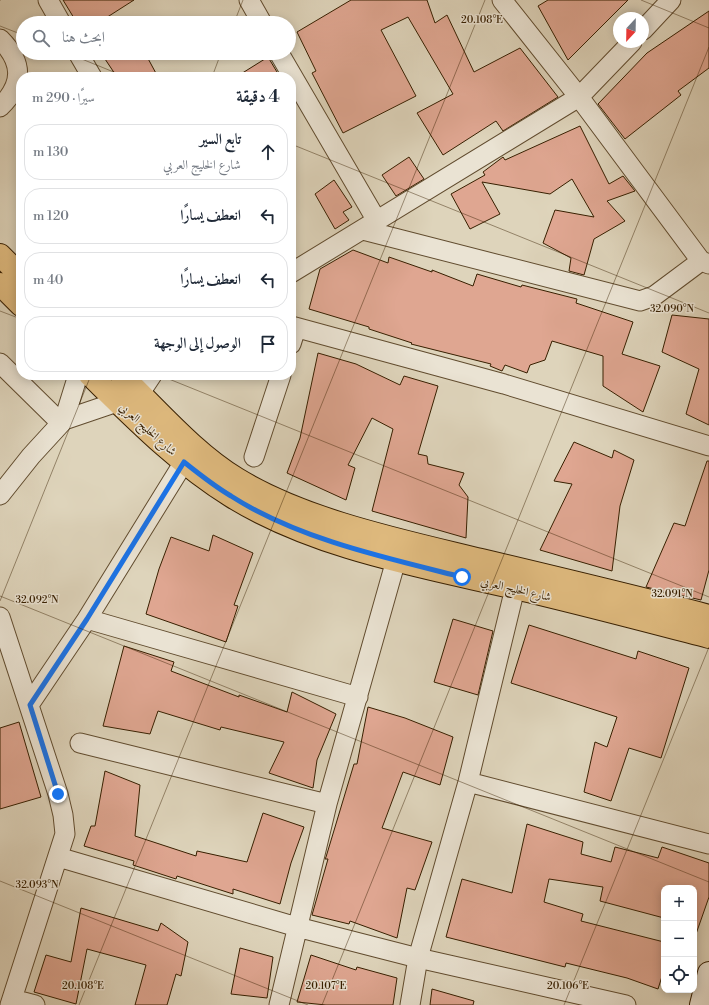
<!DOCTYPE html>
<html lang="ar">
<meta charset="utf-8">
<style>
:root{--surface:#fff;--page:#f2f2f3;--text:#1f2937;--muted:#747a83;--line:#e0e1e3}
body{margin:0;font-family:"Libre Bodoni",Amiri,serif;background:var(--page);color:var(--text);direction:rtl}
.controls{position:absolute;right:12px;bottom:12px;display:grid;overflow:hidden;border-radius:8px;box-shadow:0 2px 10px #0003}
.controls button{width:36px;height:36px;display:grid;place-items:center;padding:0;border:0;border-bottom:1px solid var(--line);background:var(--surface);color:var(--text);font:20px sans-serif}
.compass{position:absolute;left:613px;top:12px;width:36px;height:36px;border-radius:50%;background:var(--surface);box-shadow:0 2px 10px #0003;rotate:202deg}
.stop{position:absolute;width:12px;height:12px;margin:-9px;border:3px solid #1a73e8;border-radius:50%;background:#fff}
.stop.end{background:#1a73e8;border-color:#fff;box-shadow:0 1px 4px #0008}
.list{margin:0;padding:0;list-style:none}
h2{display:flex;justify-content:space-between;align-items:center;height:52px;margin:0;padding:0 16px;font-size:17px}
h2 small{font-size:13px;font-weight:400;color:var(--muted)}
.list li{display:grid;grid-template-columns:26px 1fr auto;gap:12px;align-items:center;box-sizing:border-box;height:56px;margin:0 8px 8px;padding:0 8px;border:1px solid var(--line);border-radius:16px}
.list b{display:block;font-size:15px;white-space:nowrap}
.list p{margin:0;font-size:13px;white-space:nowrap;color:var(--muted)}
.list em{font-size:13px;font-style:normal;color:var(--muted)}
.icon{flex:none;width:22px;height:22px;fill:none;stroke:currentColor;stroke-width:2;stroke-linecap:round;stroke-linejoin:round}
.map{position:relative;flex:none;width:709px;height:1005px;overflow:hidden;direction:ltr}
.search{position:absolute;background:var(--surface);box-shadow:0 2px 10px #0003;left:16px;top:16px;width:280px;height:44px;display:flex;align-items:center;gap:10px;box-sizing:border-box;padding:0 14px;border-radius:22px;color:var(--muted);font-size:15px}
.panel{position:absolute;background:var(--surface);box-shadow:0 2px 10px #0003;left:16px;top:72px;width:280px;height:308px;border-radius:16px;direction:rtl}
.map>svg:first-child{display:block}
.building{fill:#dfa691;stroke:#371f00}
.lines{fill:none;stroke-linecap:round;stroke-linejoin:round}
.street-casing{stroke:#614c2f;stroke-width:21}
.secondary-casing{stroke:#371f00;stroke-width:24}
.primary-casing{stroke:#371f00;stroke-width:24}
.street{stroke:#eae3d3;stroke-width:19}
.secondary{stroke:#eae3d3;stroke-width:22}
.primary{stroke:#dfba7e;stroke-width:22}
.route{stroke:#1a73e8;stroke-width:5}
.ticks{fill:none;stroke:#371f00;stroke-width:1;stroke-opacity:0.45}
.labels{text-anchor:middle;stroke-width:3;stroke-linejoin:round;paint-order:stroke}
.street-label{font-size:12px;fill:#371f00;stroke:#eae3d3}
.ticks-label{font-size:10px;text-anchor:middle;fill:#371f00;stroke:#eae3d3;stroke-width:3;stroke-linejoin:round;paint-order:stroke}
</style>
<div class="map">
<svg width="709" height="1005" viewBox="0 0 709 1005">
<rect width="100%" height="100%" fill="#ded4bb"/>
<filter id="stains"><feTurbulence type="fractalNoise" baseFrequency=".005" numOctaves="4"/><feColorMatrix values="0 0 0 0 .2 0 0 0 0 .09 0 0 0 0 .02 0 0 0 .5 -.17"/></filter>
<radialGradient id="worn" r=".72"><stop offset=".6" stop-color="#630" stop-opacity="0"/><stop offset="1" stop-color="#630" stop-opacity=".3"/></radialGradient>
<!-- building -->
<path class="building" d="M63 0H134L98 23H77Z
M351 0H427L435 23 447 15 474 72 520 48 558 97 503 131 496 121 443 155 417 113 453 94 408 17 381 30 416 96 343 133 312 73 316 71 297 32Z
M548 0H628L568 60 538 6Z
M709 11V68L678 91 681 95 625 139 598 104 647 53Z
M101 53H145L158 77H117Z
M268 57 280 77H236Z
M580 126 609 184 623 176 635 191 607 201 625 221 594 239 584 275 569 271 571 258 543 243 555 210 594 217 572 179 550 194 482 182 500 214 470 229 451 194 485 175 483 172 503 157 505 160Z
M409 157 424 179 396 196 382 175Z
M334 180 352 207 343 212 349 220 335 229 315 194Z
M353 250 388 263 389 257 432 272V270L473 286 477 274 521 287 522 285 577 299 576 303 633 322 622 354 660 366 643 412 603 386V356L552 341 545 360 530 365 527 373 505 365 502 371 490 366 491 364 411 344 412 343 369 329V327L309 309 320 269Z
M672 315 709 319V425L686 414 699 369 662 352Z
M318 353 356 364 400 385 404 376 438 386 418 454 427 456 428 464 464 473 459 485 468 497 466 538 372 511 393 429 372 418 348 465 355 468 346 500 287 473 300 438Z
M574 442 612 458 614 450 634 460 620 506 612 571 540 550 572 484 554 481Z
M707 461H709V570L701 600 646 587 674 523 685 526Z
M213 535 253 553 234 605 238 606 226 642 146 614 159 569 171 537 209 551Z
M453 619 493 631 478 695 434 682Z
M529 625 636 659 638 651 689 668 661 758 629 748 611 801 584 792 595 742 607 747 617 717 511 683Z
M124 646 174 662 171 671 239 697V695L287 712 292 692 336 714 317 760 313 788 269 773 284 742 221 727 220 730 158 711 150 734 103 726Z
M368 707 405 718 453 737 440 785 403 772 382 828 432 842 415 890 407 888 397 938 350 921 349 924 312 915 328 859H325L326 857 354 764H357Z
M19 722 41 797 0 809V728Z
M105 771 140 785 135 836 196 856 197 851 247 862 263 813 304 827 291 863 280 904 233 889V894L177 876 176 879 133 865 134 861 84 846 91 826H95Z
M527 824 583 842 581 854 611 862 615 847 658 858 662 847 709 863V897L696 934H694V888H664V918L600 901 603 887 549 879 544 902 583 914 581 921 664 942V970L658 989 627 978 566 963 565 967 446 937 462 879 512 893Z
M81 908 158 931 161 923 188 942 181 976 176 974 167 1005H135L146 965 87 949 76 1004 34 992 46 955 71 962Z
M240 948 273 957 267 998 231 994Z
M311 955 356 970 357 967 397 978 393 1005H326L297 1002Z
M432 989 474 1001 473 1005H430Z"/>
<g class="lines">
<!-- street casing -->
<g class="street-casing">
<path id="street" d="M48 0 61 23
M249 0 262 23
M502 0 579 97 701 261 709 264
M643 30 671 0
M0 39C23 62 24 84 0 107
M78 53 92 77
M279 53 377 221
M363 230 640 301 654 296 701 261
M291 273 579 97 632 42
M291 326 504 384 709 446
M291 344 296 328
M0 363 61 423
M140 393 152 375
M64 420 117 402
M254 457 281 375
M0 495 31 456 64 420 78 375
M0 617 58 794 63 815 65 834 10 1005
M87 619 358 697
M29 705 87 619 184 462
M80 743 327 804
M468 782 709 844
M58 857 297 927 418 958 626 1005
M12 999 35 1005
M279 1005 327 804 396 560
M410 1005 418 958 468 782 515 588"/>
</g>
<!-- secondary casing -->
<g class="secondary-casing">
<path id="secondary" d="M701 1005 709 973"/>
</g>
<!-- primary casing -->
<g class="primary-casing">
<path id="primary" d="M0 255 21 276
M0 284 21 305
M90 375C134 418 179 464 231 496 315 548 420 566 515 588 580 603 644 620 709 637
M121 375C158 410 193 452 237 479 306 521 403 541 481 560 557 578 633 596 709 616"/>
</g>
<!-- street -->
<use href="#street" class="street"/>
<!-- secondary -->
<use href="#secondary" class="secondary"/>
<!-- primary -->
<use href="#primary" class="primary"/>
</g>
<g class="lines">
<!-- route -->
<path class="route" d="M58 794 30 705 87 619 184 462C199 474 214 486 231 496 298 539 386 558 462 577"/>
</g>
<!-- ticks -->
<path class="ticks" d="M641 0 709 28M0 1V0M234 23 243 0M0 26 23 35M67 53 126 77M212 77 221 53M291 144 709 313M0 311 21 319M159 375 709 597M0 596 709 882M0 601 91 375M0 881 308 1005M79 1005 485 0M322 1005 709 47M564 1005 709 647"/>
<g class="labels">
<!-- street labels -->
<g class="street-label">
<text transform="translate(148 429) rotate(42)" y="4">شارع الخليج العربي</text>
<text transform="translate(516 589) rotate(13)" y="4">شارع الخليج العربي</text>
</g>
</g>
<g class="ticks-label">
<text x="482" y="23">20.108°E</text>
<text x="672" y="312">32.090°N</text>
<text x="672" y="597">32.091°N</text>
<text x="37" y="603">32.092°N</text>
<text x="37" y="888">32.093°N</text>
<text x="83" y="989">20.108°E</text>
<text x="326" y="989">20.107°E</text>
<text x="568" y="989">20.106°E</text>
</g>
<rect width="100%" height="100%" filter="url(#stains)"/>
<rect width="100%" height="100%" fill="url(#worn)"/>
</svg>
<div class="controls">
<button>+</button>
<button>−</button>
<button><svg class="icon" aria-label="locate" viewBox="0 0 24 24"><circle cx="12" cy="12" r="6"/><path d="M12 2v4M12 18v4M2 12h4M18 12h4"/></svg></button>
</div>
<svg class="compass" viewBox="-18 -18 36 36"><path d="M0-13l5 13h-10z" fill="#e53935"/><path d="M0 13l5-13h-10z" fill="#747a83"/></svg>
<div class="stop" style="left:462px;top:577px"></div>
<div class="stop end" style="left:58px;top:794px"></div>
<div class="search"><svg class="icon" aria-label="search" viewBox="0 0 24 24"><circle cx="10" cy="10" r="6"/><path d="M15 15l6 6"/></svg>ابحث هنا</div>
<section class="panel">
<h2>4 دقيقة<small>سيرًا · 290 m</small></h2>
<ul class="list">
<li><svg class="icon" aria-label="ahead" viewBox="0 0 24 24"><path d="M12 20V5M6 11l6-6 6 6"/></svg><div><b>تابع السير</b><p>شارع الخليج العربي</p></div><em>130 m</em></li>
<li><svg class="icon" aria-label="left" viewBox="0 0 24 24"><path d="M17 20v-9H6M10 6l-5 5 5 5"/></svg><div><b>انعطف يسارًا</b></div><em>120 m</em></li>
<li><svg class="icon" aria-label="left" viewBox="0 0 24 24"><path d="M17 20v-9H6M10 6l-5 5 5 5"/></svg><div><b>انعطف يسارًا</b></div><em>40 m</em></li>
<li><svg class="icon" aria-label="arrive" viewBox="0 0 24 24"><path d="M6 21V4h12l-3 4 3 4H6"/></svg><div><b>الوصول إلى الوجهة</b></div></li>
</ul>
</section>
</div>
